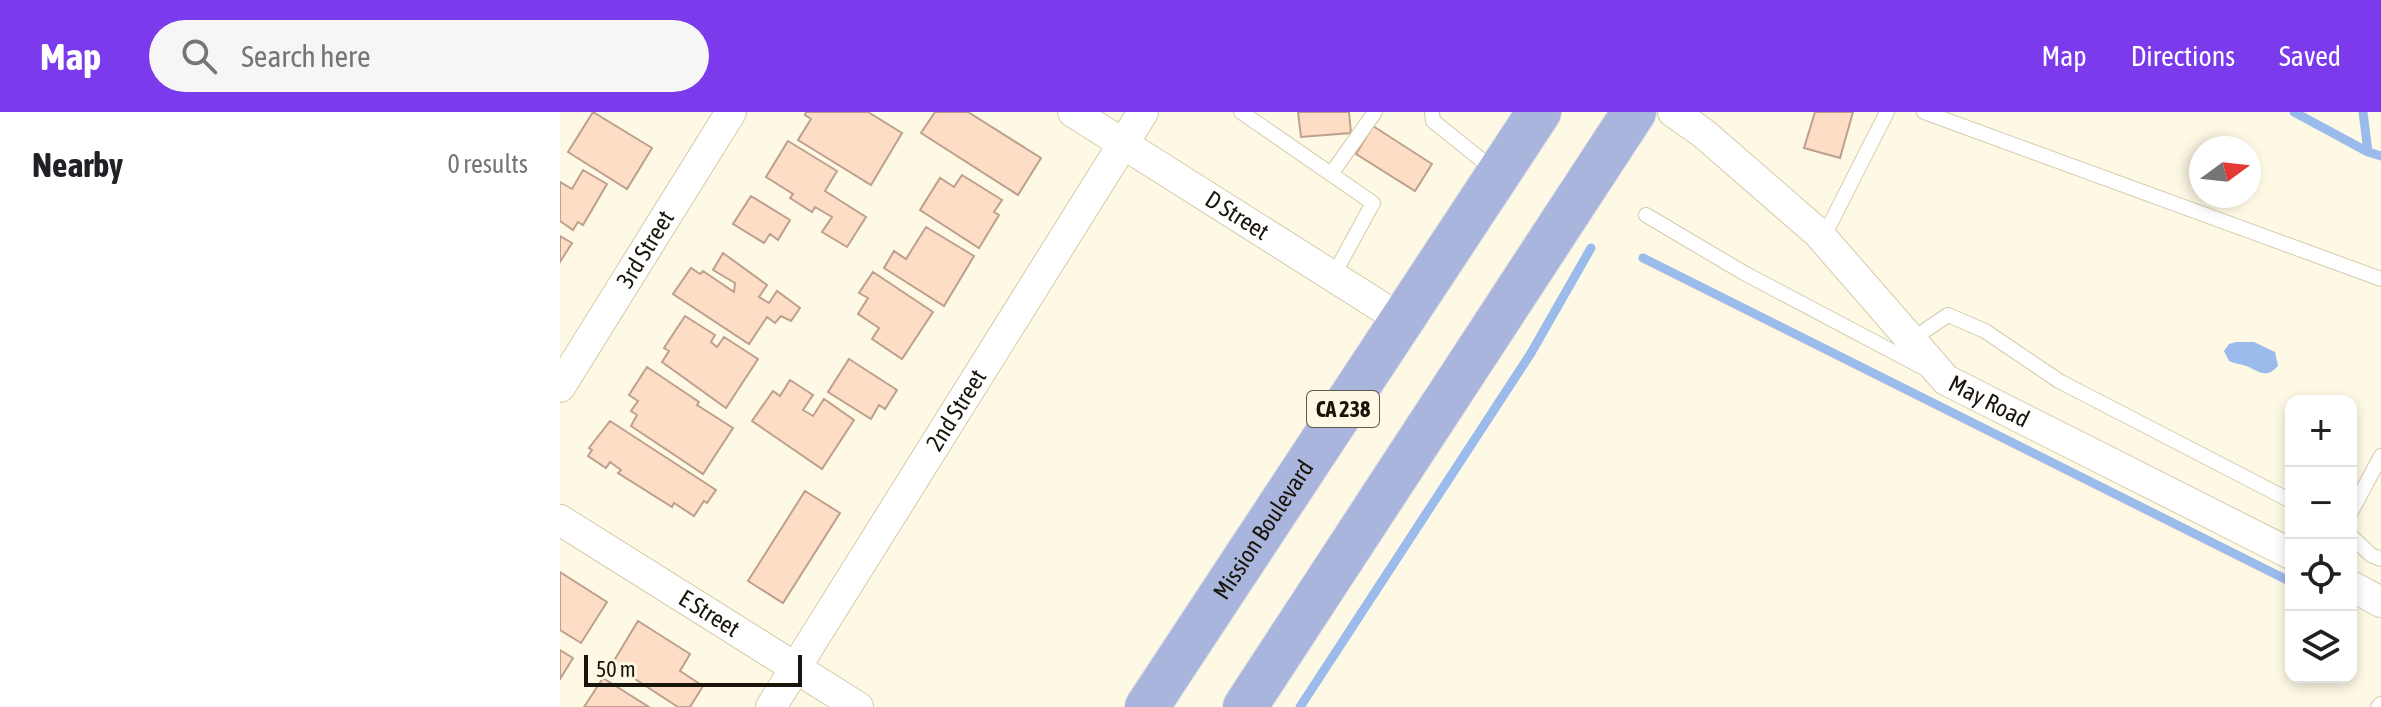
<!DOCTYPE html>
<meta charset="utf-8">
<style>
:root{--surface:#fff;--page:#f6f6f6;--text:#202124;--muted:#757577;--line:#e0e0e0;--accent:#7c3aed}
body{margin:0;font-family:"Asap Condensed",sans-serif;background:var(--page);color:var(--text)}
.controls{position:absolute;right:24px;bottom:24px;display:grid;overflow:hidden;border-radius:16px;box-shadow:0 4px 12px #0003}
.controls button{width:72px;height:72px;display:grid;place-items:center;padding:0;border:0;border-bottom:2px solid var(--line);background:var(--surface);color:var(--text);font:40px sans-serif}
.compass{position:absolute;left:1629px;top:24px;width:72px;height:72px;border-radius:50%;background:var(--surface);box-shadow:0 4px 12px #0003;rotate:75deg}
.scale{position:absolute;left:24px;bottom:20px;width:218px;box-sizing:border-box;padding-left:8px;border:4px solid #19150a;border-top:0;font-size:22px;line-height:28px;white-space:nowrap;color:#19150a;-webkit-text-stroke:6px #fef9e5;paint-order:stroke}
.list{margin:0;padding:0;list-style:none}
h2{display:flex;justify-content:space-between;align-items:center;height:104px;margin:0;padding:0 32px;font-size:34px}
h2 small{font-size:26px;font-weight:400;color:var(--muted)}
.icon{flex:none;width:44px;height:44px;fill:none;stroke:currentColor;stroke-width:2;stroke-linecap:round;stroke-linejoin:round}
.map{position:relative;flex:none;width:1821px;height:595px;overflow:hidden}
header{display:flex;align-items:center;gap:48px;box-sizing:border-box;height:112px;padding:0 40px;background:var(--accent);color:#fff}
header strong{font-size:38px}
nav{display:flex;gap:44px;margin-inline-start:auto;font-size:28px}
.search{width:560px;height:72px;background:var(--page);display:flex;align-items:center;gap:20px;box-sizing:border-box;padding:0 28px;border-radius:44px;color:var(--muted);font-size:30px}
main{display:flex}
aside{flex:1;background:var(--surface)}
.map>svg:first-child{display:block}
.water{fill:#9cbbed}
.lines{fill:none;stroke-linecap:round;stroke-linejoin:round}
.stream{stroke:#9cbbed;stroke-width:9}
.building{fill:#feddc6;stroke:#bda18d;stroke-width:2}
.service-casing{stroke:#d4cbac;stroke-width:16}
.minor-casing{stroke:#d4cbac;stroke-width:32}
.primary-casing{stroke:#e3e3e2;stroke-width:46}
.service{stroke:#fff;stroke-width:14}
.minor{stroke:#fff;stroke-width:30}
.primary{stroke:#aab5de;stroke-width:44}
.labels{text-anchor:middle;stroke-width:6;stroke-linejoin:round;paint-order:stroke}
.shield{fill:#fef9e5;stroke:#5e594c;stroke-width:2}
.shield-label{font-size:22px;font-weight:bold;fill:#19150a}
.street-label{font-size:24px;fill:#19150a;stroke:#fef9e5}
</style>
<header>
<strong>Map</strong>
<div class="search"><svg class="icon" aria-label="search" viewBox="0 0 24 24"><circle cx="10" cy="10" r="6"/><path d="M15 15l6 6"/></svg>Search here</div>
<nav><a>Map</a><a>Directions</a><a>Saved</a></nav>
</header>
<main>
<aside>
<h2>Nearby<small>0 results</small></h2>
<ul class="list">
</ul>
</aside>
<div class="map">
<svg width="1821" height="595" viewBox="0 0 1821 595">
<rect width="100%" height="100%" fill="#fef9e5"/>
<!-- water -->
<path class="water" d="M1676 230H1694L1715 240 1718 254C1707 266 1701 261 1689 255 1682 252 1675 252 1669 249L1664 239 1669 232Z"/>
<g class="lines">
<!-- stream -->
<path class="stream" d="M1734 0 1808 40 1821 44
M1803 0 1808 40
M1083 146 1731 470
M740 595 971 241 1031 136"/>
</g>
<!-- building -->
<path class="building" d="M33 0 92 36 67 77 8 40Z
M246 0H308L342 21 311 73 238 28 251 7 245 3Z
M375 0H408L481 46 458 83 361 21Z
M738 0H789L791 21 741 25Z
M1255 0H1293L1280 46 1244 36Z
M813 14 872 52 855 79 796 42Z
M228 29 277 59 265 79 306 105 287 135 262 120 272 105 255 95 252 100 230 86 233 82 206 65Z
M23 58 47 72 23 113 18 110 13 118 0 109V70L12 77Z
M402 63 442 88 434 100 439 103 419 136 360 98 380 66 394 75Z
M191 84 230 108 218 128 210 122 204 131 173 112Z
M366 115 414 144 384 194 324 156 334 139 346 147Z
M0 124 12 131 0 150Z
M163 141 207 173 199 185 209 191 217 179 240 196 231 209 221 204 215 211 207 205 189 232 113 182 131 156 140 162 143 159 174 180 175 171 153 158Z
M313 160 373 200 342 247 312 227 319 216 298 202 308 186 299 181Z
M125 204 155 223 151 230 157 235 164 225 198 247 166 296 102 250 109 239 104 236Z
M289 247 337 278 325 297 319 293 311 307 268 280Z
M87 255 139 290 137 293 173 316 143 362 71 314 77 303 71 299 78 289 69 283Z
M230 268 253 283 243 298 253 304 264 287 294 308 262 357 192 309 213 279 220 284Z
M50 309 156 378 147 391 144 389 134 404 114 391 112 395 58 361 61 358 50 350 46 356 28 344 32 338 29 336Z
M245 379 280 401 223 491 188 469Z
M0 460 47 490 21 531 0 518Z
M78 509 130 542 120 559 143 574 130 595H118L52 552Z
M0 538 13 546 0 567Z
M43 566 89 595H24Z"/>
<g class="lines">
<!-- service casing -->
<g class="service-casing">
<path id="service" d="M681 0 813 91 773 164
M872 0 873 9 934 58
M1364 0 1821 167
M771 62 815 0
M1086 103 1184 161 1362 255
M1263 126 1327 0
M1351 228 1388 203 1425 219 1499 269 1731 389
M1791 400 1821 344
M1791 424 1811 443 1821 447
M1818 595 1821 592"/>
</g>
<!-- minor casing -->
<g class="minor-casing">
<g id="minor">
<path id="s1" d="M513 0 842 208"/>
<path id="s2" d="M1113 0 1143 21 1258 121 1386 268 1731 442"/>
<path id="s3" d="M0 275 171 0"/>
<path id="s4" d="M0 408 298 595"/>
<path d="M1791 474 1821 490"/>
<path id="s5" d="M211 595 583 0"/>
</g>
</g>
<!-- primary casing -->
<g class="primary-casing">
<g id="primary">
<path id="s6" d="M587 595 979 0"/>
<path d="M685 595 1074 0"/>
</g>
</g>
<!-- service -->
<use href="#service" class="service"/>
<!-- minor -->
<use href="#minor" class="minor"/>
<!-- primary -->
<use href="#primary" class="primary"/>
</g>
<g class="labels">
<!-- shield labels -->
<rect class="shield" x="747" y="279" width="72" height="36" rx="6"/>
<g class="shield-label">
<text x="783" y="305">CA 238</text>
</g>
<!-- street labels -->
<g class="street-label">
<text dy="8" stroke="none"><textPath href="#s1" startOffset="194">D Street</textPath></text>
<text dy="8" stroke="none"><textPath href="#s3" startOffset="162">3rd Street</textPath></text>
<text dy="8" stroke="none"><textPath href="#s2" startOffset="432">May Road</textPath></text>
<text dy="8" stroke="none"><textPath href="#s5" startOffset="350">2nd Street</textPath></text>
<text dy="8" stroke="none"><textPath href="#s6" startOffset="212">Mission Boulevard</textPath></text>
<text dy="8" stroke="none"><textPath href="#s4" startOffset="176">E Street</textPath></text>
</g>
</g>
</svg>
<div class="controls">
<button>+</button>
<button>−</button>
<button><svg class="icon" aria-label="locate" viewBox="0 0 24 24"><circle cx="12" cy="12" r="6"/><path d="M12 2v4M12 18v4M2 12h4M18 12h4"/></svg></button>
<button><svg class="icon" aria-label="layers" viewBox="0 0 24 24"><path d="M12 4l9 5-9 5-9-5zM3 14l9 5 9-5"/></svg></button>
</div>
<svg class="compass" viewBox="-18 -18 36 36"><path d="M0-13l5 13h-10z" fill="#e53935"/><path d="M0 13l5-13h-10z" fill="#757577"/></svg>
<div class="scale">50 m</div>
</div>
</main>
